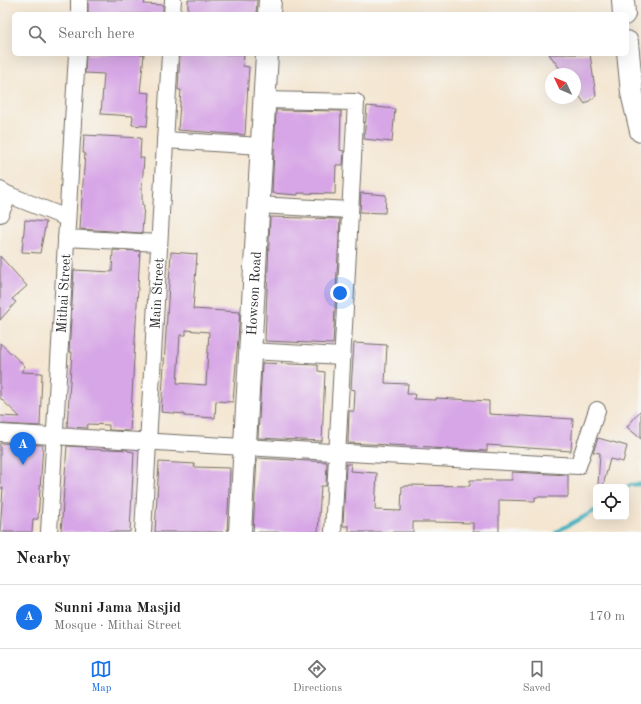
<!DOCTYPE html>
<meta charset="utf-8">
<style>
:root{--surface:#fff;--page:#f6f6f6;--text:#222;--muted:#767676;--line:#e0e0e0;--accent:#1a73e8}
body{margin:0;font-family:"Old Standard TT",serif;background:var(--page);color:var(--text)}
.controls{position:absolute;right:12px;bottom:12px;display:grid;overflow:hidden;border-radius:6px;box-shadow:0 4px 16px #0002}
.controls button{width:36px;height:36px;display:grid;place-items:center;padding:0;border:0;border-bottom:1px solid var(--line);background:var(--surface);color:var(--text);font:20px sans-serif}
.compass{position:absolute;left:545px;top:68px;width:36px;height:36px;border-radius:50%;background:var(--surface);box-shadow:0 4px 16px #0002;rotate:314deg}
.you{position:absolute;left:340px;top:293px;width:14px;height:14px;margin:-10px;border:3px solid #fff;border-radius:50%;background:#1a73e8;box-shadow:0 0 0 6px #1a73e833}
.badge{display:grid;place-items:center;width:26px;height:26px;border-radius:50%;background:var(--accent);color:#fff;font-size:13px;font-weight:700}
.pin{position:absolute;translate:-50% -33px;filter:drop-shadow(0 1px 2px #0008)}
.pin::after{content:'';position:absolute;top:21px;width:14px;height:12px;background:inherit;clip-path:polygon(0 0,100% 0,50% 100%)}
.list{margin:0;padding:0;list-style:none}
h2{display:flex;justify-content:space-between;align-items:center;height:52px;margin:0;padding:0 16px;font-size:17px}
h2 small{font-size:13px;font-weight:400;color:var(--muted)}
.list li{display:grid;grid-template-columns:26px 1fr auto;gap:12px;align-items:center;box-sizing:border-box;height:64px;padding:0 16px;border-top:1px solid var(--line)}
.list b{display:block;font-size:15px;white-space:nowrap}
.list p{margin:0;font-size:13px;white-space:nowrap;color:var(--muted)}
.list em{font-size:13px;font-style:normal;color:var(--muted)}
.icon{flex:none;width:22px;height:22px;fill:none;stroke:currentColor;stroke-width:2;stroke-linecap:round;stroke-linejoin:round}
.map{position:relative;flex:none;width:641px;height:532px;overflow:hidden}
.search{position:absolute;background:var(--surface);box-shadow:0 4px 16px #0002;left:12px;right:12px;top:12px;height:44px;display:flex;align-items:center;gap:10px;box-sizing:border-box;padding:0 14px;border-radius:6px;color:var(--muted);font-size:15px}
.sheet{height:116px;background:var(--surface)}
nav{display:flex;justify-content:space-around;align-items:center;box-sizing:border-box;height:56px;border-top:1px solid var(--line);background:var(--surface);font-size:11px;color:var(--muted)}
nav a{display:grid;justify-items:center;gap:2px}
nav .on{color:var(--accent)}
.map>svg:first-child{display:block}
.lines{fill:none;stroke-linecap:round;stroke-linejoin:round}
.stream{stroke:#42b0bf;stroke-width:4}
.building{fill:#d7a6e6;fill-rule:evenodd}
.street-casing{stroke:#716c65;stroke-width:18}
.secondary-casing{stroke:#716c65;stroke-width:24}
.street{stroke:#fff;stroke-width:16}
.secondary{stroke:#fff;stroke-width:22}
.labels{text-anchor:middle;stroke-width:4;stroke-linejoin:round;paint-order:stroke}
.street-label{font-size:14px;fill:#2b2b2b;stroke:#f6f6f2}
</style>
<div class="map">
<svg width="641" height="532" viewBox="0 0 641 532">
<rect width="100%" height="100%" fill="#f6f6f2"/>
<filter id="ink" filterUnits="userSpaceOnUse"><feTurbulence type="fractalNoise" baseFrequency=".025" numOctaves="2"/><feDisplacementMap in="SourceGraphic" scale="8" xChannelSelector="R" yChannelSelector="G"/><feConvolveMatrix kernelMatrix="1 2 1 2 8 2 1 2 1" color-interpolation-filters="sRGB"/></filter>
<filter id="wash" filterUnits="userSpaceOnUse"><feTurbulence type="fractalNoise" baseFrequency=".012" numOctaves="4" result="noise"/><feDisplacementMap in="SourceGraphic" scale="16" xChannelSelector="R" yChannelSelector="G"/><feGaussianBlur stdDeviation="0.9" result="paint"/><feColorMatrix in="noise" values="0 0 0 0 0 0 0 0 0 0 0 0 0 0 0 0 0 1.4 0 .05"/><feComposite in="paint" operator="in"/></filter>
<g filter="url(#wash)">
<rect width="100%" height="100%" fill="#f4e6d1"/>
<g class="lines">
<!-- stream -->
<path class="stream" d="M626 488 630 485 641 484
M556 532 596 510"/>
</g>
<g id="blocks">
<!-- building -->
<path class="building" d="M88 0H145L144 4 163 5V14H88Z
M188 0H257L256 14H188Z
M86 54H144L140 92 150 93 147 126 132 125 133 116 101 114 104 74 85 73Z
M180 54H244L243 66 249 67 245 135 178 130 181 90H178Z
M549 54H590L596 96 585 104 575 90V74H564Z
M367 106 395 109 392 142 364 139Z
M276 110 341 111 340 150 344 151 343 165H336L335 194 298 193V195L272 193Z
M84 135 141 138 140 158H144L142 187V205H144L142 233 80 229 85 153H83Z
M361 193 386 195 385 213 360 212Z
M270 217 340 219 333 344 265 341Z
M25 220 46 222 40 253 22 252Z
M113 250 140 251 130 431 109 430V425L88 424 87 428 67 427 72 352H69L74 270 112 272Z
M171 252 197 254 193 309 240 312 233 402 216 401 215 418 184 416V414L161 412ZM186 330 209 332 206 385 177 383 180 335H186Z
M0 256 27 286 12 299 16 302 0 320Z
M0 343 25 366 21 372 42 373 40 426 0 424V416L20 417 0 398Z
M354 343 387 345 385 383 408 384 407 394H415L414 399 436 400V398L489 401V414L573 419 571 451 487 445V451L432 448V447L348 443 349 411H354L355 390 351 389Z
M262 363 318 365V371L325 372 322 441 258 438Z
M641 410V439L627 427Z
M598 438 627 446 623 462 610 459 603 486 598 485 600 453 593 452Z
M0 443 43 445 38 519H33L32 532H0L3 488H0Z
M67 446 86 447V449L107 450V449L128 450V451L134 452 130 532H61Z
M257 458 327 462 326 486H321L318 532H253Z
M159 462 195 464 194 467 230 468 227 532H155Z
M346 464H351L350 471 377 473 375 510 401 511 402 486H409V485L470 486V480H512V472L568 475V497H535V501L499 500V532H473V523L434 522H413V532H349V526H343Z"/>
</g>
</g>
<g filter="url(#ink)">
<use href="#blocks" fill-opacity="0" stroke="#716c65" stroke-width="1"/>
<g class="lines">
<!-- street casing -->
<g class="street-casing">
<g id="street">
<path d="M79 14V0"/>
<path d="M172 14 173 0"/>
<path d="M264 100 356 102 333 532"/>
<path d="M165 140 262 146"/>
<path d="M0 190 9 195 67 218"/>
<path d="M258 205 350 210"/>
<path d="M0 214 9 195"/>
<path d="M66 238 159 243"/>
<path d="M250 351 342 356"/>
<path d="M0 433 578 466 597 410"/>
<path id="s1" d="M49 532 77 54"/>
<path id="s2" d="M143 532 170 54"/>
</g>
</g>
<!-- secondary casing -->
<g class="secondary-casing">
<g id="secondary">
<path d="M623 0 624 14"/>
<path d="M269 14 270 0"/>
<path d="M627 42 632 93 641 131"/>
<path id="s3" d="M240 532 267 54"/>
</g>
</g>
<!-- street -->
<use href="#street" class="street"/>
<!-- secondary -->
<use href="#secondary" class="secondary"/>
</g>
</g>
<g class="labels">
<!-- street labels -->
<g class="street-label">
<text dy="5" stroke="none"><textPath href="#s1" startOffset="239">Mithai Street</textPath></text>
<text dy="5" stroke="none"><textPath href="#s2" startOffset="239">Main Street</textPath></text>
<text dy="5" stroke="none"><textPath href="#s3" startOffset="239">Howson Road</textPath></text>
</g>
</g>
</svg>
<div class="controls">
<button><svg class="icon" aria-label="locate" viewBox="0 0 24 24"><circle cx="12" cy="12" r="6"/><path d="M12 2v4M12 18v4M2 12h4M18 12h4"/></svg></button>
</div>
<svg class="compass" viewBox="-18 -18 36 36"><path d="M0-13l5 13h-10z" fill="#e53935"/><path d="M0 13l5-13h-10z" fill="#767676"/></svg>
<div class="you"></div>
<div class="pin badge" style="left:23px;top:465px">A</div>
<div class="search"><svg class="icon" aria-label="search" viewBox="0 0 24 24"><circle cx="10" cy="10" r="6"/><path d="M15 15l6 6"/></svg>Search here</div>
</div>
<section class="sheet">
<h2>Nearby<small></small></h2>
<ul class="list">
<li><span class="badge">A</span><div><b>Sunni Jama Masjid</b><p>Mosque · Mithai Street</p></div><em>170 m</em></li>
</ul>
</section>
<nav>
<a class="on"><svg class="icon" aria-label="map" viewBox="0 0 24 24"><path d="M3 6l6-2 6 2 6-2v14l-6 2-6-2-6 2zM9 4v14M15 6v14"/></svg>Map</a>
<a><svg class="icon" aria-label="directions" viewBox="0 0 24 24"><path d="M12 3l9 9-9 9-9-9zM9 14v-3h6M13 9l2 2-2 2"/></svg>Directions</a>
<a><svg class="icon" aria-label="saved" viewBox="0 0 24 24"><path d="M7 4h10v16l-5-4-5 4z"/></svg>Saved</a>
</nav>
